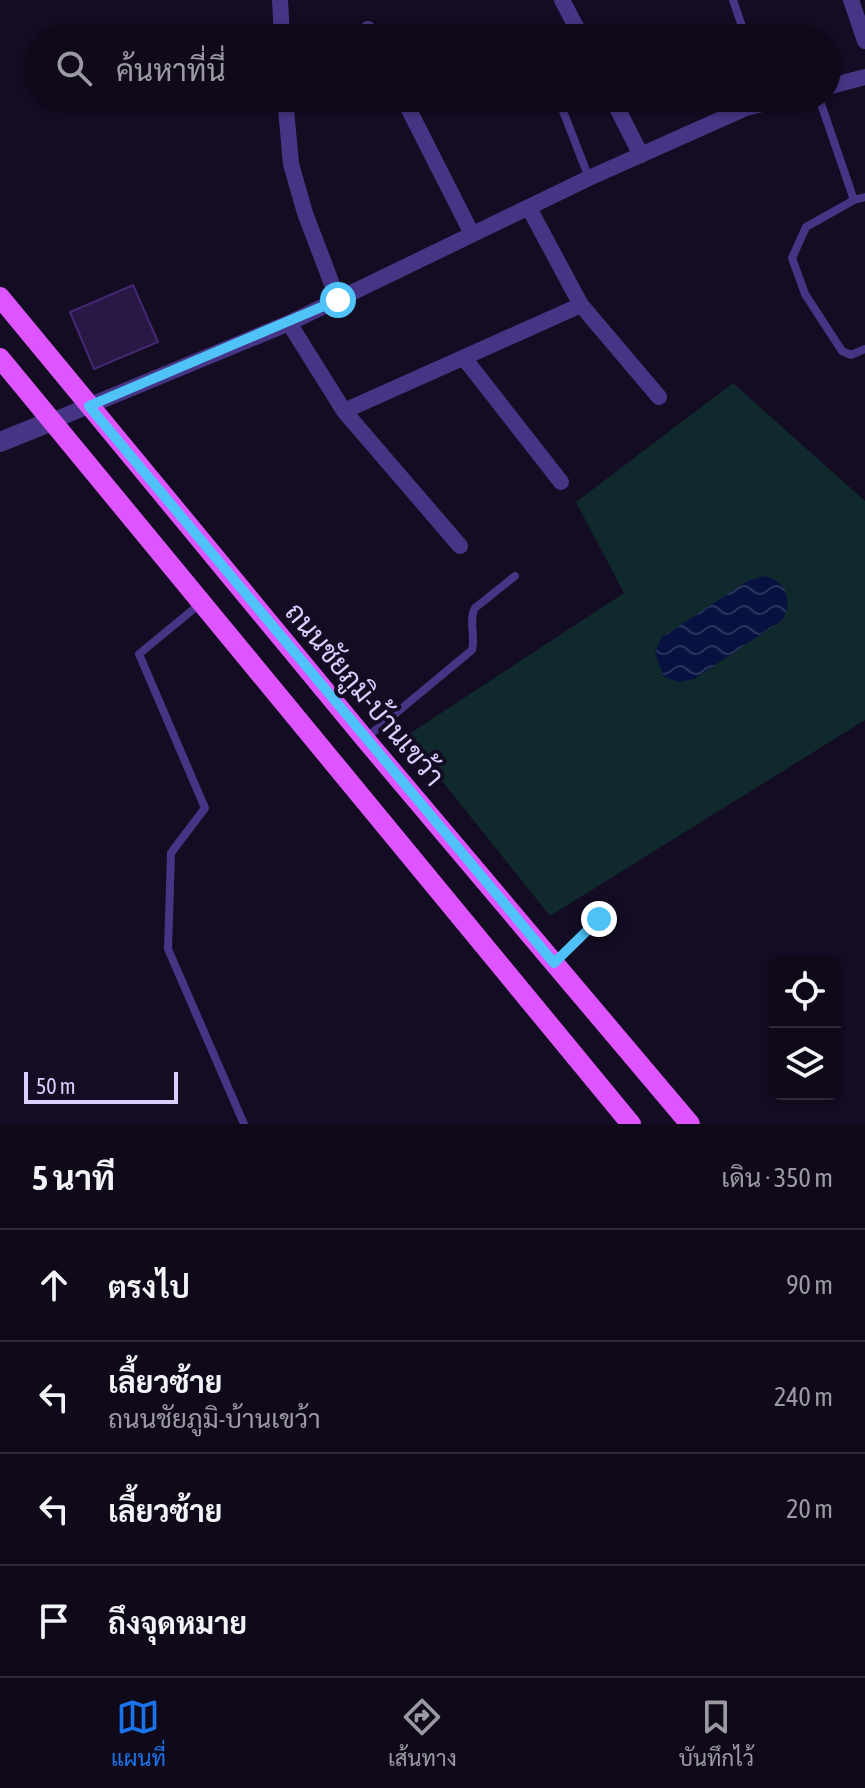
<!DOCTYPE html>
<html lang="th">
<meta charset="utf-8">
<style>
:root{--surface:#0f091a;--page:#1d1727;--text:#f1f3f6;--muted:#9b9aa2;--line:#2f2a39;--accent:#1a73e8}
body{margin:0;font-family:"Asap Condensed",Sarabun,sans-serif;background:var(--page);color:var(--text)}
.controls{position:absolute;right:24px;bottom:24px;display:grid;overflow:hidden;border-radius:12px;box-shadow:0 2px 6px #0004}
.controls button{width:72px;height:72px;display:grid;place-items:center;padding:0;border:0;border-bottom:2px solid var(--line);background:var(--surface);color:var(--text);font:40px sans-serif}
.scale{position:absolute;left:24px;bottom:20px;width:154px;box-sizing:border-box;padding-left:8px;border:4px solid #ddceff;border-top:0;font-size:22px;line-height:28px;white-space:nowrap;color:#ddceff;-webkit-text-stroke:6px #140c23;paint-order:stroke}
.stop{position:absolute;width:24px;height:24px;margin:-18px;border:6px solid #4fc3f7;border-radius:50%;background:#fff}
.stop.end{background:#4fc3f7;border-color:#fff;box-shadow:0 2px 8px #0008}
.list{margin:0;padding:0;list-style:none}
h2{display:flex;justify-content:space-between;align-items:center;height:104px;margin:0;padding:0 32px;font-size:34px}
h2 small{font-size:26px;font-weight:400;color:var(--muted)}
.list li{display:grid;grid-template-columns:52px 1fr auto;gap:24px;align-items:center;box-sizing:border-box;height:112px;padding:0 32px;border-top:2px solid var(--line)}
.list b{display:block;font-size:30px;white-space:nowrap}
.list p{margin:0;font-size:26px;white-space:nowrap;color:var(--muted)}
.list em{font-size:26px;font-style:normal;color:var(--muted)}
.icon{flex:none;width:44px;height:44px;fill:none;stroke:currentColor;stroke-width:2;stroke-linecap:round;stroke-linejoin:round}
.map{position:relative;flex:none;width:865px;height:1124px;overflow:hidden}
.search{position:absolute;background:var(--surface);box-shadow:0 2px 6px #0004;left:24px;right:24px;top:24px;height:88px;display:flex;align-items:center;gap:20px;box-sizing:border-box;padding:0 28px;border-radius:44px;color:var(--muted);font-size:30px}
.sheet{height:552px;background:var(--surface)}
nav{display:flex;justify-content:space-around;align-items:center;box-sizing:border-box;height:112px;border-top:2px solid var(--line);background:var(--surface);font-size:22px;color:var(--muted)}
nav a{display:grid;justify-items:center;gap:4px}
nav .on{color:var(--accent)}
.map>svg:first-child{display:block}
.garden{fill:#0f292d}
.water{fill:url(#water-waves)}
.building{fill:#291845;stroke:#442872;stroke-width:2}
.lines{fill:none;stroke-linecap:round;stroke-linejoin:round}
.service{stroke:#463584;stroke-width:8}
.minor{stroke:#463584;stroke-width:16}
.tertiary{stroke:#463584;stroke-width:20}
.primary{stroke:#de55ff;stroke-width:20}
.route{stroke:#4fc3f7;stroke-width:10}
.labels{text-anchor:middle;stroke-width:8;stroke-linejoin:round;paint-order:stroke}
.street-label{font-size:28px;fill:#ddceff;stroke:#140c23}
</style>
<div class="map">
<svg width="865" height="1124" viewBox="0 0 865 1124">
<defs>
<pattern id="water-waves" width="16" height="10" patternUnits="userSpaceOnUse" patternTransform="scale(2)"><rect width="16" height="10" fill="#071241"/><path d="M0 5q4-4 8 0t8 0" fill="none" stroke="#2b335e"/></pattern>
</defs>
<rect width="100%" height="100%" fill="#140c23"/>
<!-- garden -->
<path class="garden" d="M733 383 865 501V720L550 916 406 736 624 593 576 502Z"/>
<!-- water -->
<path class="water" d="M765 576C786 581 794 601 782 620L694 679 679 682 664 677 655 654 661 638 749 580Z"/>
<!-- building -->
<path class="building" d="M133 285 158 342 94 369 70 312Z"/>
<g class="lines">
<!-- service -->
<path class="service" d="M733 0 746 38
M558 98 589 178
M819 98 854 200 865 197
M854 200 806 227 792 258 805 294 842 351 851 355 865 349
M201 603 139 654 205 808 171 853 168 949 244 1124
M366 738 472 650C476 636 468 620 475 608L515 576
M555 962 599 919"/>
<!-- minor -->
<path class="minor" d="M280 0 282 38
M562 0 582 38
M851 0 865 41
M368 29 373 38
M827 87 865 77
M285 98 291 164 305 213 338 300
M403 98 472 234
M612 98 641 155
M529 208 581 305
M289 323 344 411 460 546
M464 358 561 482
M344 411 581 305 659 397
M52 421 289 323 589 178 746 108 787 98"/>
<!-- tertiary -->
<path class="tertiary" d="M0 442 52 421"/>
<!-- primary -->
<path class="primary" d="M0 297 365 739 690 1124
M0 358 631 1124"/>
</g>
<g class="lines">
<!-- route -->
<path class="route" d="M338 300 89 406 554 963 599 919"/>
</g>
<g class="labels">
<!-- street labels -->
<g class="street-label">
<text transform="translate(365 694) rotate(50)" y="10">ถนนชัยภูมิ-บ้านเขว้า</text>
</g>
</g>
</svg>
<div class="controls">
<button><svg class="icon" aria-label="locate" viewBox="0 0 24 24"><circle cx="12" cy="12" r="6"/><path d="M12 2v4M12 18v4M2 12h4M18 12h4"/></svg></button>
<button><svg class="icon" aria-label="layers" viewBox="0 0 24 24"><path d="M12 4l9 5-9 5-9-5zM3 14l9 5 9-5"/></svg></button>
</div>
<div class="scale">50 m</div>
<div class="stop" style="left:338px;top:300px"></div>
<div class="stop end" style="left:599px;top:919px"></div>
<div class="search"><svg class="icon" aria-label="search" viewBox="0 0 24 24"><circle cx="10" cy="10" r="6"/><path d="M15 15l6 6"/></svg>ค้นหาที่นี่</div>
</div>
<section class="sheet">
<h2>5 นาที<small>เดิน · 350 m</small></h2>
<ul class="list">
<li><svg class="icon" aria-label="ahead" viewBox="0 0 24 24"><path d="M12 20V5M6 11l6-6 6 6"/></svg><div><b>ตรงไป</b></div><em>90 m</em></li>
<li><svg class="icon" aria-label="left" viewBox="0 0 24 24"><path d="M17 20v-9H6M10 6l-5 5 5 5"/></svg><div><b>เลี้ยวซ้าย</b><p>ถนนชัยภูมิ-บ้านเขว้า</p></div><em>240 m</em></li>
<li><svg class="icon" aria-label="left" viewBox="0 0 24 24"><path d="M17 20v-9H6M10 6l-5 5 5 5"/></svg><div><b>เลี้ยวซ้าย</b></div><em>20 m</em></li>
<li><svg class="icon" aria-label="arrive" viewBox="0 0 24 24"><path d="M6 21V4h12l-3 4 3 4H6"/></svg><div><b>ถึงจุดหมาย</b></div></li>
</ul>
</section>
<nav>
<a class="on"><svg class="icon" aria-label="map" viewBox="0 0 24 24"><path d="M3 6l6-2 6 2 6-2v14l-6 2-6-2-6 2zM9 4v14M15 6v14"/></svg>แผนที่</a>
<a><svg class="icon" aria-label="directions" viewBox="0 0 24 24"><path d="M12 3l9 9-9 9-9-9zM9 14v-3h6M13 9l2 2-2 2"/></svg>เส้นทาง</a>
<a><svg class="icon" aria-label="saved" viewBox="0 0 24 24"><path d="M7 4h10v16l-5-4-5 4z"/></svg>บันทึกไว้</a>
</nav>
